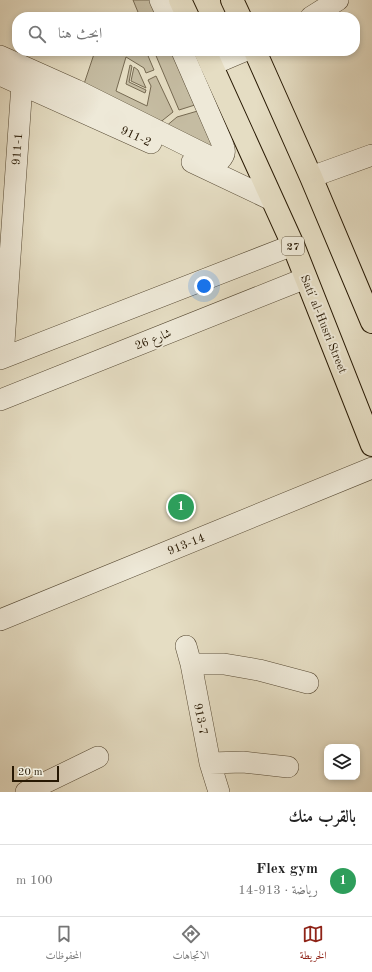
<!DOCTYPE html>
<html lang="ar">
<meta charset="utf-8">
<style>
:root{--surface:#fff;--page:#f6f6f6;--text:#222;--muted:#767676;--line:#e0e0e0;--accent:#8f2418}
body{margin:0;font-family:"Old Standard TT",Amiri,serif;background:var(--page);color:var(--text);direction:rtl}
.controls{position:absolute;right:12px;bottom:12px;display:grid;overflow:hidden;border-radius:8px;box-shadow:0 2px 6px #0003}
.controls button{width:36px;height:36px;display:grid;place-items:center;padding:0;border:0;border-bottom:1px solid var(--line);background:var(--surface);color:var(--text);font:20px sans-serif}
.scale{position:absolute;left:12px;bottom:10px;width:47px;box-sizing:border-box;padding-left:4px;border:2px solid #271803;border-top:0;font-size:11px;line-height:14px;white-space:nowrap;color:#271803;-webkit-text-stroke:3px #eee9d8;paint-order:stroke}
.you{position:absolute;left:204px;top:286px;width:14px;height:14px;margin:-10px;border:3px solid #fff;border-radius:50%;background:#1a73e8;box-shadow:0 0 0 6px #1a73e833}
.badge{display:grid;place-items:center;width:26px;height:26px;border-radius:50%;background:var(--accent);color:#fff;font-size:13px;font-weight:700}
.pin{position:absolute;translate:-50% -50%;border:2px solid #fff;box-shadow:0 1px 4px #0006}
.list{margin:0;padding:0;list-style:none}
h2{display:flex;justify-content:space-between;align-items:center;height:52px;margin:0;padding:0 16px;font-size:17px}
h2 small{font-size:13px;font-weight:400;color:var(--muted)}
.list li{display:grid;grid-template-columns:26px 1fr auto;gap:12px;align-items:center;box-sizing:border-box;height:72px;padding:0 16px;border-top:1px solid var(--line)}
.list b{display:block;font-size:15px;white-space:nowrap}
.list p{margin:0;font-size:13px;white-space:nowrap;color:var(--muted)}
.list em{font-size:13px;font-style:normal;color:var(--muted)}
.icon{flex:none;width:22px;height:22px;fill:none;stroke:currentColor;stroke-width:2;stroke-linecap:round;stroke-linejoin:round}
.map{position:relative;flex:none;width:372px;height:792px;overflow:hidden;direction:ltr}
.search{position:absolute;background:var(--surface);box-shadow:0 2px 6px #0003;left:12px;right:12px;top:12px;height:44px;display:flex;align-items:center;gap:10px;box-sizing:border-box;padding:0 14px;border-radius:16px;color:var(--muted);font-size:15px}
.sheet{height:124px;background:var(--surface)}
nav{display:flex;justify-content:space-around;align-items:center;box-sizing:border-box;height:56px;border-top:1px solid var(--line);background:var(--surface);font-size:11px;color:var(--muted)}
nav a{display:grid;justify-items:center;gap:2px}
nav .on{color:var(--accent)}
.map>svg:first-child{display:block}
.green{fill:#c5bca2;stroke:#766a52}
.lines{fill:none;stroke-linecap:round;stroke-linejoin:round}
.minor-casing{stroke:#564933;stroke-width:22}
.major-casing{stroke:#271803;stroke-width:24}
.minor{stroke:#eee9d8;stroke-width:21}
.major{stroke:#e5ddc3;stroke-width:22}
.labels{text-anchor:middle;stroke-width:4;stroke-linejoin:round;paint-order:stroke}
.shield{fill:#eee9d8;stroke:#635743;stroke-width:1}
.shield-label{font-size:11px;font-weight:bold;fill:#271803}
.street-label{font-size:12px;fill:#271803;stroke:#eee9d8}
</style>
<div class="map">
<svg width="372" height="792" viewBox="0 0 372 792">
<rect width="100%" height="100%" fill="#e5ddc3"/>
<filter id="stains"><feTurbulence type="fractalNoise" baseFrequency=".005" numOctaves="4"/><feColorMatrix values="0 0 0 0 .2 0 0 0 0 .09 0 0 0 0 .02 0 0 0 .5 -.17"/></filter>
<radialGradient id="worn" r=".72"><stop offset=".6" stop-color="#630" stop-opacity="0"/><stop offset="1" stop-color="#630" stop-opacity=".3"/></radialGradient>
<!-- green -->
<path class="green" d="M133 0H153L160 17H140Z
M95 51H146L154 70 146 73 144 68 126 57 116 91 147 106 151 86 148 80 156 76 173 112 158 124 83 87Z
M154 51H175L198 104 179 110Z
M130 65 132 66 129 82 146 90 145 93 126 84Z
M134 67 138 70 146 88 131 81Z
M201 110 220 155 165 127 177 117Z"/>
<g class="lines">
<!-- minor casing -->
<g class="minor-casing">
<path id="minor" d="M160 0 168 17
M311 17 338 0
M0 56 76 90 214 159 220 160C226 154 225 150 222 143L182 51
M211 65 244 51
M0 75 151 143
M192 162 272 200
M311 177 372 155
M3 357 22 84
M0 359 293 245
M0 400 306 278
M0 620 372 468
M186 646 191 664 210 763 219 792
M191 664H224L259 670 308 683
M210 763 243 762 288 767
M26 792 98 757"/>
</g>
<!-- major casing -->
<g class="major-casing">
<path id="major" d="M180 0 188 17
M232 0 240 17
M205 51 293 245 372 445
M255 51 311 177 372 322"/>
</g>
<!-- minor -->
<use href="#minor" class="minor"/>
<!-- major -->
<use href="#major" class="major"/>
</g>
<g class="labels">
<!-- shield labels -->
<rect class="shield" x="282" y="237" width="22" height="18" rx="3"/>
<g class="shield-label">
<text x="293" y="250">27</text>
</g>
<!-- street labels -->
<g class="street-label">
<text transform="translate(136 136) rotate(25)" y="4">911-2</text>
<text transform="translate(17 149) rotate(-86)" y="4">911-1</text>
<text transform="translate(324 324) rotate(68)" y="4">Sati' al-Husri Street</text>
<text transform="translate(153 339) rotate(-22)" y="4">شارع 26</text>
<text transform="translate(186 544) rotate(-22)" y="4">913-14</text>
<text transform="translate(201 719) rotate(79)" y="4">913-7</text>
</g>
</g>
<rect width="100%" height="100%" filter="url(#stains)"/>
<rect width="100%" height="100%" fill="url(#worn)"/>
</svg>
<div class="controls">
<button><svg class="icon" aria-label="layers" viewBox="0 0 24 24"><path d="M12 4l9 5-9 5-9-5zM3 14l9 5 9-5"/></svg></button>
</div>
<div class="scale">20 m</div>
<div class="you"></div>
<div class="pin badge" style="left:181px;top:507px;background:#2e9e5b">1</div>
<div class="search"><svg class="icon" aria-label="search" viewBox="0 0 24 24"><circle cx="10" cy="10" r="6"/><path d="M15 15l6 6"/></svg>ابحث هنا</div>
</div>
<section class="sheet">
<h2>بالقرب منك<small></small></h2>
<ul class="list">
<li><span class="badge" style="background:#2e9e5b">1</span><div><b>Flex gym</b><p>رياضة · 913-14</p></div><em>100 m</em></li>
</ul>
</section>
<nav>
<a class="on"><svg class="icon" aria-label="map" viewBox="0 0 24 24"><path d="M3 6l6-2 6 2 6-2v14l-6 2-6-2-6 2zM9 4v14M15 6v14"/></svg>الخريطة</a>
<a><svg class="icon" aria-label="directions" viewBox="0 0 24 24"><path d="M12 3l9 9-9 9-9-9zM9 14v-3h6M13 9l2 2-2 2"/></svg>الاتجاهات</a>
<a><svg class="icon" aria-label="saved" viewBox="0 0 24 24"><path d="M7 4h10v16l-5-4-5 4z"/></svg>المحفوظات</a>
</nav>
